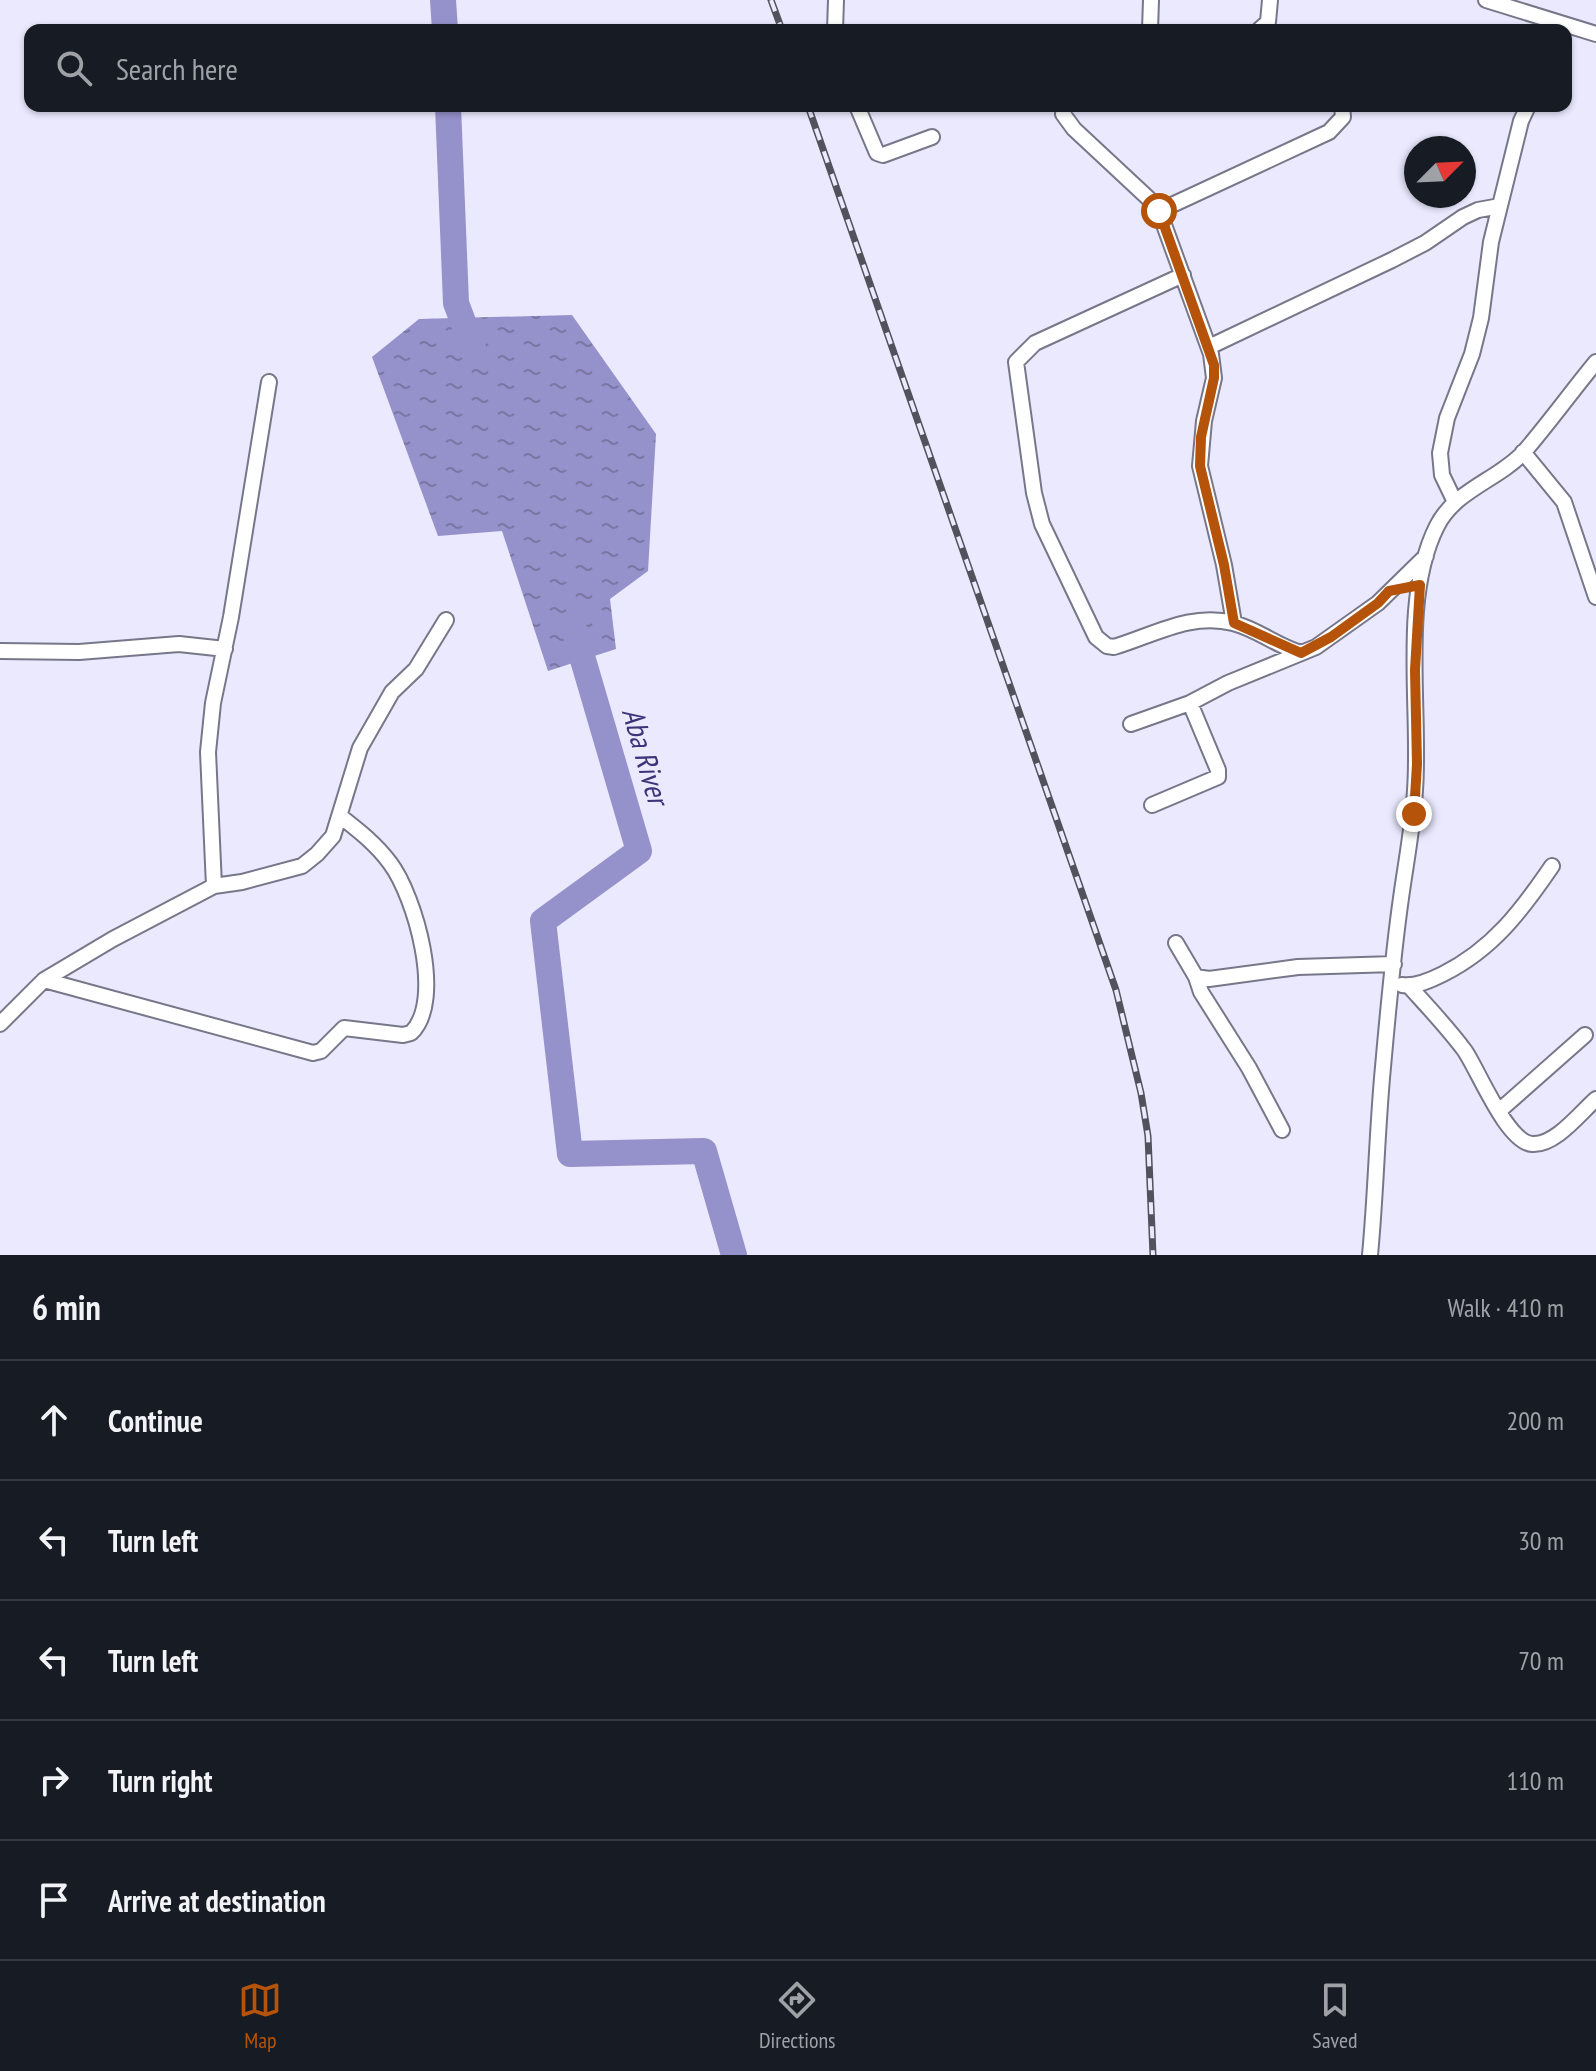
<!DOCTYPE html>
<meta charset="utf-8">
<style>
:root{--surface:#171b24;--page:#20242c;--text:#f1f3f6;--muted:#9ea1a6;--line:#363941;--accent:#b45309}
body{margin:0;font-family:"PT Sans Narrow",sans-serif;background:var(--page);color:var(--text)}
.compass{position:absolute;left:1404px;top:136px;width:72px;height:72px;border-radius:50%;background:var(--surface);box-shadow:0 2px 6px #0004;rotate:66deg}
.stop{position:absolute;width:24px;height:24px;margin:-18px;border:6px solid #b45309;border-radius:50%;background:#fff}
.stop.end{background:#b45309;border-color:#fff;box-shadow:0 2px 8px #0008}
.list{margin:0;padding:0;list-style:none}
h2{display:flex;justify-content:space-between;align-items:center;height:104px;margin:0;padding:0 32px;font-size:34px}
h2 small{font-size:26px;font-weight:400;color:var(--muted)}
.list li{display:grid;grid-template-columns:52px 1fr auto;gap:24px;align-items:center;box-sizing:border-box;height:120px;padding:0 32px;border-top:2px solid var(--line)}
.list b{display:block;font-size:30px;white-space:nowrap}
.list em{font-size:26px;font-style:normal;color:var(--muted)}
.icon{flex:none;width:44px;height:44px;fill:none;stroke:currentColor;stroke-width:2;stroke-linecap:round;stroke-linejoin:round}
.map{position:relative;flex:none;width:1596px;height:1255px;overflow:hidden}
.search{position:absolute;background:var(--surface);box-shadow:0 2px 6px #0004;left:24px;right:24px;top:24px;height:88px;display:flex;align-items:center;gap:20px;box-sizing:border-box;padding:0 28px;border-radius:16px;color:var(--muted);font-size:30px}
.sheet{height:704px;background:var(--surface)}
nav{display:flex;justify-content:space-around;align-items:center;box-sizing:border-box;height:112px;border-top:2px solid var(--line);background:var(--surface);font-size:22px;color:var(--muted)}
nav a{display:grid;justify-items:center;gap:4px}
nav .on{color:var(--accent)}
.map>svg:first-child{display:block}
.water{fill:url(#water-ripples)}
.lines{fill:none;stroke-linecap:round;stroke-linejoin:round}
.river{stroke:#9591ca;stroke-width:26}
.minor-casing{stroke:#777789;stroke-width:18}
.minor{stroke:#fff;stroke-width:14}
.rail-casing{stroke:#52525c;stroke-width:7}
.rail{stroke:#eae9fe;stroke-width:4;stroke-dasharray:12;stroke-linecap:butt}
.route{stroke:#b45309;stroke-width:10}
.labels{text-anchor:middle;stroke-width:8;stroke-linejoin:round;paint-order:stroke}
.water-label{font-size:30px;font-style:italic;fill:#3e3278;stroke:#eae9fe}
</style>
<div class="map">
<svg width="1596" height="1255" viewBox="0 0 1596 1255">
<defs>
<pattern id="water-ripples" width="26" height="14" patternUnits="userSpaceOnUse" patternTransform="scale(2)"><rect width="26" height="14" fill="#9591ca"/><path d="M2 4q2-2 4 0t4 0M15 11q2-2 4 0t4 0" fill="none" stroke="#7a76a4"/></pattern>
</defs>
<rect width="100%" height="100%" fill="#eae9fe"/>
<!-- water -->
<path class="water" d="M572 315 656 434 648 571 610 599 616 649 548 671 502 531 438 536 372 357 419 319Z"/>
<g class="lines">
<!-- river -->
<path class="river" d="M443 0 445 30
M448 106 456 303 474 351
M574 629 639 851 543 921 570 1154 704 1151 734 1255"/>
<!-- minor casing -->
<g class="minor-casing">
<path id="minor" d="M1486 0 1596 34
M835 30 836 0
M1150 30 1151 0
M1259 30 1268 22 1270 0
M857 106 877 153 883 155 932 137
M1065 106 1063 114 1074 129 1148 198 1159 211 1211 354 1214 378 1204 421 1200 466 1224 565 1234 623
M1159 211 1329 132 1343 117 1342 106
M1183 275 1035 343 1016 362 1034 493 1042 524 1096 637 1107 646 1114 647C1154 635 1191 612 1233 623 1257 629 1277 646 1301 653
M1209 347 1392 260 1425 243 1463 217 1478 210 1500 206
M1523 452 1564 502 1596 597
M1455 502 1442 475 1440 453 1447 418 1472 354 1481 318 1491 242 1521 121 1528 106
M0 651 79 652 179 644 225 649
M1131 724 1190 703 1228 683 1316 647 1378 603 1426 556
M1152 805 1218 777V770L1190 703
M214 886 208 752 213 703 231 617 269 382
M1176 943 1196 977 1209 979 1298 967 1394 964
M1196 977 1201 992 1249 1068 1282 1130
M44 980 313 1053 321 1051 344 1028 403 1035 411 1033C445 1001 415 896 390 863 376 844 358 830 340 816
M1402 985C1416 987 1431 980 1443 974 1493 949 1522 910 1552 866
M1409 986C1428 1007 1448 1028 1465 1051 1479 1072 1507 1142 1532 1144 1555 1146 1580 1113 1596 1099
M0 1024 44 980 113 939 214 886 242 882 302 866 317 854 333 836 360 748 392 692 416 669 446 620
M1499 1111 1585 1035
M1370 1255C1376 1192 1377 1130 1383 1067 1388 1011 1393 954 1401 898 1406 862 1413 826 1415 790 1421 709 1400 599 1437 526 1455 490 1498 480 1524 452 1549 423 1572 391 1596 362"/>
</g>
<!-- minor -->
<use href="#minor" class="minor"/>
<!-- rail casing -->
<g class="rail-casing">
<path id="rail" d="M771 0 782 30
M808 106 1116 990 1141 1093 1148 1136 1153 1255"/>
</g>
<!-- rail -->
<use href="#rail" class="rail"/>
</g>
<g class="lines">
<!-- route -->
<path class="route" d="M1159 211 1214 365V378L1201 437 1200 466 1224 565 1234 623 1301 653 1331 637 1378 603 1389 591 1420 585 1415 670 1417 764 1414 814"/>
</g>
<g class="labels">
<!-- water labels -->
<g class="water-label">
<text transform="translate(645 756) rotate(74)" y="10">Aba River</text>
</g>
</g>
</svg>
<svg class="compass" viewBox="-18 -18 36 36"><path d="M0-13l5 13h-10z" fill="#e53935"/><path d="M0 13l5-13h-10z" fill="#9ea1a6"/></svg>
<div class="stop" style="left:1159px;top:211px"></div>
<div class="stop end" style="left:1414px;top:814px"></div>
<div class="search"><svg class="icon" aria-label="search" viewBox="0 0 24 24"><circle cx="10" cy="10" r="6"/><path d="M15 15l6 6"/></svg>Search here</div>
</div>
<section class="sheet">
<h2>6 min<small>Walk · 410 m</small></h2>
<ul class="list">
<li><svg class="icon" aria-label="ahead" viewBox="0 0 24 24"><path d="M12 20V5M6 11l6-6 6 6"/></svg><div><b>Continue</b></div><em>200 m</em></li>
<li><svg class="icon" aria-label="left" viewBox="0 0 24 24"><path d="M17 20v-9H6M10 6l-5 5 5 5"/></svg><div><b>Turn left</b></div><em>30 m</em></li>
<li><svg class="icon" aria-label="left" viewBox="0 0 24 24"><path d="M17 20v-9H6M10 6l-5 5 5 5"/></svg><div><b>Turn left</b></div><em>70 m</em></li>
<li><svg class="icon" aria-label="right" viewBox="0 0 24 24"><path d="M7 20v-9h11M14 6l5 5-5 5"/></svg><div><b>Turn right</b></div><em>110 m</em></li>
<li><svg class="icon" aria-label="arrive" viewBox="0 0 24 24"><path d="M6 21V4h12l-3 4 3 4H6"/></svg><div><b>Arrive at destination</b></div></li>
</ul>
</section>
<nav>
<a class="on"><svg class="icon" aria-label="map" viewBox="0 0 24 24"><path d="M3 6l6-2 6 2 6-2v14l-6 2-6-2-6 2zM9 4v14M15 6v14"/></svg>Map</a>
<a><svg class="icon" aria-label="directions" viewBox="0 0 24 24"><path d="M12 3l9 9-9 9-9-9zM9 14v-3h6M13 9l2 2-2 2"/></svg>Directions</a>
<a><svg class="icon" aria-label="saved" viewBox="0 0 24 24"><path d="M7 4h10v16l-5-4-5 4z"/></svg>Saved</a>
</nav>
